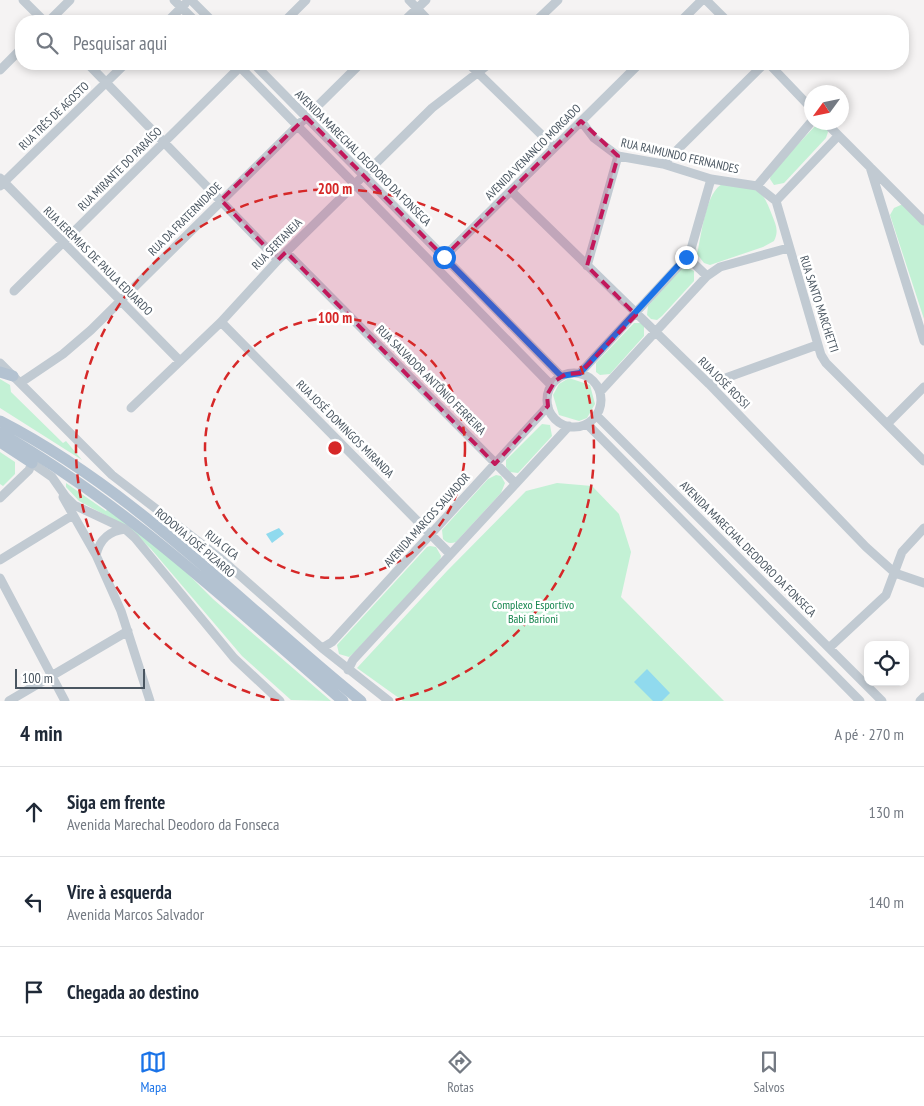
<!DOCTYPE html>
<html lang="pt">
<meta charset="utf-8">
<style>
:root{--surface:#fff;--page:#f6f6f7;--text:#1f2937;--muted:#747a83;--line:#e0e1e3;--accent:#1a73e8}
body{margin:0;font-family:"PT Sans Narrow",sans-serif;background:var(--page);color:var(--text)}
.controls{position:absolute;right:15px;bottom:15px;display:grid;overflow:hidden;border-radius:10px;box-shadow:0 2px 8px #0003}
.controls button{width:45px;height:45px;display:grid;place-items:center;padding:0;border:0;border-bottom:1px solid var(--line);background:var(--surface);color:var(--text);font:25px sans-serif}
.compass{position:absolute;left:804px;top:85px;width:45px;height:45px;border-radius:50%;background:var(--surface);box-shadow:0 2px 8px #0003;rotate:237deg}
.scale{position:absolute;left:15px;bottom:12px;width:130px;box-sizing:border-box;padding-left:5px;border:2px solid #4a5661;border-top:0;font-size:14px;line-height:18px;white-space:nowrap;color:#4a5661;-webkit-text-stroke:4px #fff;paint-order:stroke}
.stop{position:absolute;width:15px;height:15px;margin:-11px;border:4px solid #1a73e8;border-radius:50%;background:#fff}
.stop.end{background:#1a73e8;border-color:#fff;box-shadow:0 1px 5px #0008}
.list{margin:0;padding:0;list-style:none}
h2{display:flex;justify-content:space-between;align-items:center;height:65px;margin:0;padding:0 20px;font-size:21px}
h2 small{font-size:16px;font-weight:400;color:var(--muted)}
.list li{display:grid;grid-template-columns:32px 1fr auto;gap:15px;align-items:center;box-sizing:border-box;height:90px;padding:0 20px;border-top:1px solid var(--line)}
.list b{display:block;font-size:19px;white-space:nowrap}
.list p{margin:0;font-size:16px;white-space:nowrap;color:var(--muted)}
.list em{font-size:16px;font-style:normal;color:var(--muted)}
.icon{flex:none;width:28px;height:28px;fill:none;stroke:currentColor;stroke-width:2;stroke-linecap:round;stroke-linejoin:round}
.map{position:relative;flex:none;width:924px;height:701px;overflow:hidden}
.search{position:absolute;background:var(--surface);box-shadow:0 2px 8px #0003;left:15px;right:15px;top:15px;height:55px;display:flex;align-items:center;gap:12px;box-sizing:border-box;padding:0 18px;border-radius:20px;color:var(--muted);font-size:19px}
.sheet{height:335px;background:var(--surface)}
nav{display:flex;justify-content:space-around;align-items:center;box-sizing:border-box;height:70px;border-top:1px solid var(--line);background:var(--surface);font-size:14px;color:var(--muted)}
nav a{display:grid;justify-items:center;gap:2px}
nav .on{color:var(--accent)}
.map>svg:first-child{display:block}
.green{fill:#c3f1d5}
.water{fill:#90daee}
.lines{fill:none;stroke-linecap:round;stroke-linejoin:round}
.minor{stroke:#c1cad2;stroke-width:9}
.major{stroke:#b3c2d1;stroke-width:11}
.route{stroke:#1a73e8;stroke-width:6}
.marked{fill:#c2185b;fill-opacity:0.2;stroke:#c2185b;stroke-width:4;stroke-dasharray:10 6;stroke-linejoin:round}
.ring{fill:none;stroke:#d62828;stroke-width:2.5;stroke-dasharray:9 6}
.labels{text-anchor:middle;stroke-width:5;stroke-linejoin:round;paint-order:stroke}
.street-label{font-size:12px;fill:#4a5661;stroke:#fff}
.park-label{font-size:12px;fill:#17864f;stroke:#fff}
.centre{fill:#d62828;stroke:#fff;stroke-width:2.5}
.ring-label{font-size:15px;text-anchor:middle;font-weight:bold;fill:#d62828;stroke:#fff;stroke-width:5;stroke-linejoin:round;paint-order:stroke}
</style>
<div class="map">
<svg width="924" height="701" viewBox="0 0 924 701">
<rect width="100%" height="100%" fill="#f5f3f3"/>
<!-- green -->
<path class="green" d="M817 124 827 127 828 132 826 138 784 183 774 185 770 179 771 173Z
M724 183C755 189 760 183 772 215 776 225 779 231 774 241L763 247 710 265 704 263 697 254C702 235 705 191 724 183Z
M903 204 924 223V319L890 215 894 208Z
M686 267 694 271V281L662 316 657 320 651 319 647 315 648 306 680 270Z
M634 323H641L644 326V336L610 374 600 375 596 372V363Z
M569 378 590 385 595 404 587 418 579 421 559 415 553 395 559 384Z
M0 379 10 385 11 392 63 443 66 441 82 460 0 408Z
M542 424 550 425 552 436 518 473 510 472 506 467V460Z
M0 452 15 462V474L3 486 0 484Z
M496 475 501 476 505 483 501 493 456 542C450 544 447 543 443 539L442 530 488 479Z
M66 483 106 511 108 508 175 561 213 599 331 701 291 700 242 656 151 549 129 528 79 501 66 487Z
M557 483 592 486 619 514 631 552 621 597 724 701H403L357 668 447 571 526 491Z
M430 546 436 547 441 556 440 560 355 652 349 657 339 654 337 645 427 547Z"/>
<!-- water -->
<path class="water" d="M279 528 284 534 272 543 266 534Z
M647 669 670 693 662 701H653L634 682Z"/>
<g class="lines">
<!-- minor -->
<path class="minor" d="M23 0 44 21
M174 0 195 21
M191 0 212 21
M409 0 429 21
M706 0 727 21
M49 21 70 0
M168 21 185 4
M285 21 306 0
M404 21 426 0
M536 21 558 0
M681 21 702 0
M88 64 278 260
M237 64 551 385
M254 64 561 376
M469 64 554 147
M769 64 812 109
M0 70 21 49
M581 121 594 138 618 156 663 164 711 179 757 186
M825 122 924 221
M663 164 764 64
M870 167 924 341
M0 178 180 361
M0 186 125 64
M757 186 776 201 821 355 826 363 924 461
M757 186 812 121
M511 191 709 384 866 547 895 573 924 583
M776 201 838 136
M286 252 515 483
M444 257 639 64
M687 257 707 276
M587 266 618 156
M14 291 243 64
M221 322 450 554
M0 363 112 475 220 558 322 648 389 701
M580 373 687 257 691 249 711 179
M547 400a27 27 0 1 1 54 0a27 27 0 1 1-54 0Z
M20 383 63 354 91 330 360 64
M709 384 817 345
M600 392 707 276 720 267 788 248
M131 408 221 322 278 260 432 108 489 64
M596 415 882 701
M888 423 924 387
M587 424 860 701
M63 497 96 555 121 611 150 701
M0 498 29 470 32 463 52 477 66 497 74 505 125 529 135 538 234 658 280 701
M96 555C100 539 109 531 125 529
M0 560 73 515
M0 578 65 701
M322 648 332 642 548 406
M829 648 886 595 902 552 924 528
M348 670 353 660 569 426
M9 701 128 631
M920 701 924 697"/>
<!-- major -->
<path class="major" d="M0 372 13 376
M0 421C136 491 243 606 361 701
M0 433C127 505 233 607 343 701
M0 442 32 463"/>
</g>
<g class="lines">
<!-- route -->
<path class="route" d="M444 257 561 376 580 373 686 257"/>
</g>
<!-- marked area -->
<path class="marked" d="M306 117 444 257 581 121 618 156 587 266 636 315 580 373 566 374 555 381 547 395 548 406 495 464 286 252 278 260 221 200Z"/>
<!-- distance rings -->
<g class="ring">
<circle cx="335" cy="448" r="130"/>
<path d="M279 701A259 259 0 1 1 391 701"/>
</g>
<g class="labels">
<!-- street labels -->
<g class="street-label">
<text transform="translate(54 116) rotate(-44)" y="4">RUA TRÊS DE AGOSTO</text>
<text transform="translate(533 152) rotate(-45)" y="4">AVENIDA VENANCIO MORGADO</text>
<text transform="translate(680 156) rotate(13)" y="4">RUA RAIMUNDO FERNANDES</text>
<text transform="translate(363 158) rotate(45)" y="4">AVENIDA MARECHAL DEODORO DA FONSECA</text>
<text transform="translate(120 169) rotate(-45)" y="4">RUA MIRANTE DO PARAÍSO</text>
<text transform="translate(185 219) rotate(-45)" y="4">RUA DA FRATERNIDADE</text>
<text transform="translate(277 244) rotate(-46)" y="4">RUA SERTANEJA</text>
<text transform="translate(98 261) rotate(45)" y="4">RUA JEREMIAS DE PAULA EDUARDO</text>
<text transform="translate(819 304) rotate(72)" y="4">RUA SANTO MARCHETTI</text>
<text transform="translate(431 380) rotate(45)" y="4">RUA SALVADOR ANTÔNIO FERREIRA</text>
<text transform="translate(724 383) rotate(45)" y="4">RUA JOSÉ ROSSI</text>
<text transform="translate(345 429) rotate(45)" y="4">RUA JOSÉ DOMINGOS MIRANDA</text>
<text transform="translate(427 520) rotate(-48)" y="4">AVENIDA MARCOS SALVADOR</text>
<text transform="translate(195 543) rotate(40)" y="4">RODOVIA JOSÉ PIZARRO</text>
<text transform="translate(222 545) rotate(39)" y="4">RUA CICA</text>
<text transform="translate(748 549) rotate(45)" y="4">AVENIDA MARECHAL DEODORO DA FONSECA</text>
</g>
<!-- park labels -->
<g class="park-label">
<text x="533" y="609">Complexo Esportivo<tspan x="533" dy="14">Babi Barioni</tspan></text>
</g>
</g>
<circle cx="335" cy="448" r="8" class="centre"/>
<g class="ring-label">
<text x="335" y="194">200 m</text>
<text x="335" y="323">100 m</text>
</g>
</svg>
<div class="controls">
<button><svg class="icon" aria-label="locate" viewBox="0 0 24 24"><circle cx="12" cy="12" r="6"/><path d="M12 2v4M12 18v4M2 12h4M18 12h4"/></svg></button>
</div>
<svg class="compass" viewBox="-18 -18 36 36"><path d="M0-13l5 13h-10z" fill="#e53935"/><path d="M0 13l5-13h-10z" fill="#747a83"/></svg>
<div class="scale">100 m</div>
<div class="stop" style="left:444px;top:257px"></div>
<div class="stop end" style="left:686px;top:257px"></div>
<div class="search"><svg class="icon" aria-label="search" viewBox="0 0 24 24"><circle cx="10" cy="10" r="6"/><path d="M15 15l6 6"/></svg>Pesquisar aqui</div>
</div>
<section class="sheet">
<h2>4 min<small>A pé · 270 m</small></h2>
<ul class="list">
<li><svg class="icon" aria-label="ahead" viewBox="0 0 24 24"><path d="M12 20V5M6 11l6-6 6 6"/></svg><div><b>Siga em frente</b><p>Avenida Marechal Deodoro da Fonseca</p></div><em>130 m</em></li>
<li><svg class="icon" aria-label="left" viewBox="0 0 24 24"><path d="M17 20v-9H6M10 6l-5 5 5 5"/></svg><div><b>Vire à esquerda</b><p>Avenida Marcos Salvador</p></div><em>140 m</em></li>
<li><svg class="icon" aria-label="arrive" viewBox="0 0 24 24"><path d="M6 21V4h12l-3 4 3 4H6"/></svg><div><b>Chegada ao destino</b></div></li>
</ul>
</section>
<nav>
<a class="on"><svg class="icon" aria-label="map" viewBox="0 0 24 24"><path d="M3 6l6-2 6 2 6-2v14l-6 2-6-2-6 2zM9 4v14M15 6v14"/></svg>Mapa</a>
<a><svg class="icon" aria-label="directions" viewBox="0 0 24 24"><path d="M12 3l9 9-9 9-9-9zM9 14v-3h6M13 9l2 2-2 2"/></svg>Rotas</a>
<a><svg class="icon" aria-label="saved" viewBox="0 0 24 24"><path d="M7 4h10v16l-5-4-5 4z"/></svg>Salvos</a>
</nav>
